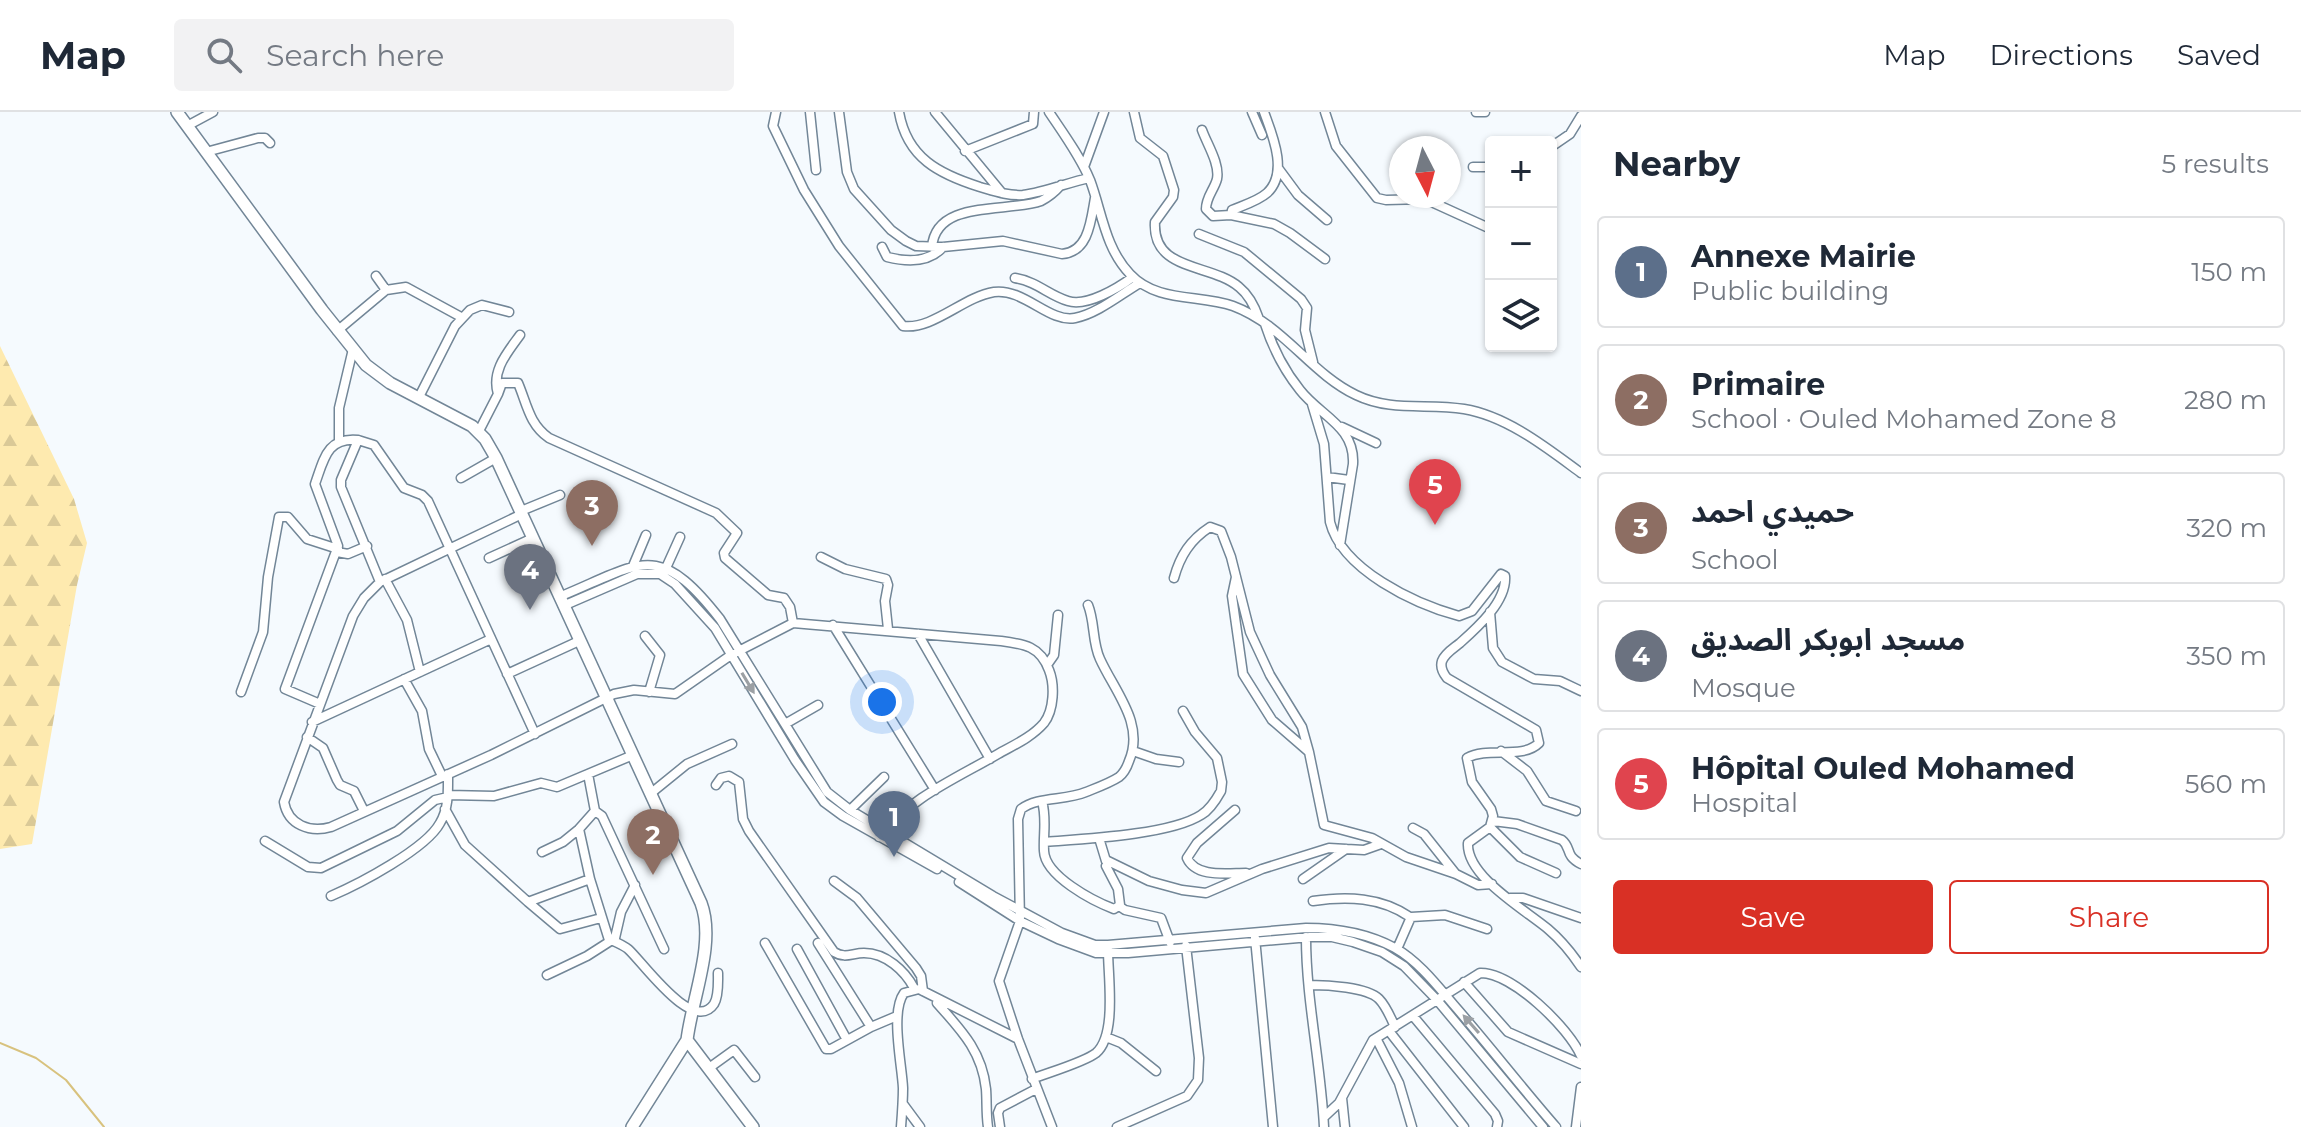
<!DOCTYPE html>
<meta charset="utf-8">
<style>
:root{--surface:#fff;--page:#f2f2f3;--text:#1f2937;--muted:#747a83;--line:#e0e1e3;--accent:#d93025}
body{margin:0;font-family:Montserrat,"Noto Sans Arabic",sans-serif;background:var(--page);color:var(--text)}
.controls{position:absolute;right:24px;top:24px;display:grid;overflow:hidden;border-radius:8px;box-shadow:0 2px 6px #0004}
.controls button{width:72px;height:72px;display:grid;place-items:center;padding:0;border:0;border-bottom:2px solid var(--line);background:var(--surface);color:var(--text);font:40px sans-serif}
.compass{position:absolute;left:1389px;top:24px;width:72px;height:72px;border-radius:50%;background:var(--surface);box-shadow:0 2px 6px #0004;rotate:174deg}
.you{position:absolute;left:882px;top:590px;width:28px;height:28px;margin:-20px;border:6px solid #fff;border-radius:50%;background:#1a73e8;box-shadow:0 0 0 12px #1a73e833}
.badge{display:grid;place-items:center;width:52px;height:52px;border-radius:50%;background:var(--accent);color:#fff;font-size:26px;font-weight:700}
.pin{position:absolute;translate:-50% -66px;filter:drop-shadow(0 2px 4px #0008)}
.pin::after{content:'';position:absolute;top:42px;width:28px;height:24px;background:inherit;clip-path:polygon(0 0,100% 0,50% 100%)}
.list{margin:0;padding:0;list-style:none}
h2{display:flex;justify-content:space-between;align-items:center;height:104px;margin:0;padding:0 32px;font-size:34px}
h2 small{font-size:26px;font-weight:400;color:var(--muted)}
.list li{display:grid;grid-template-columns:52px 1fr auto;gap:24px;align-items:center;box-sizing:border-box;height:112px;margin:0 16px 16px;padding:0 16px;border:2px solid var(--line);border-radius:8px}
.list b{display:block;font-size:30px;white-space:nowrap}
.list p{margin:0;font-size:26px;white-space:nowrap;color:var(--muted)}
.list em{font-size:26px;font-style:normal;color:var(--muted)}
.actions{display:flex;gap:16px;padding:24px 32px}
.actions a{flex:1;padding:18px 0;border:2px solid var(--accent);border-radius:8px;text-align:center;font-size:28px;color:var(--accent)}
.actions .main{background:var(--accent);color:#fff}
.icon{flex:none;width:44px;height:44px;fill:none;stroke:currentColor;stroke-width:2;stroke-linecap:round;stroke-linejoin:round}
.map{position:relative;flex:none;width:1581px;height:1015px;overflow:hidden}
header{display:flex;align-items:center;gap:48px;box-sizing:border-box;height:112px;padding:0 40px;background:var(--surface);border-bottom:2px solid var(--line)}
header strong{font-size:38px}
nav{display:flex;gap:44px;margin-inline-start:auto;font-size:28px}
.search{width:560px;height:72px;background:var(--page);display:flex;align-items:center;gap:20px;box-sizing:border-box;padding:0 28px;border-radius:8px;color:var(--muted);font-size:30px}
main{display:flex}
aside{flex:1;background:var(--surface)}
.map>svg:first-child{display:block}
.forest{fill:url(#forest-firs)}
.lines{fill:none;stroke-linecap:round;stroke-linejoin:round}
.stream{stroke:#d8c27e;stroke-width:2}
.minor-casing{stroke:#728697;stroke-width:11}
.major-casing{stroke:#728697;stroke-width:14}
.minor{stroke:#fff;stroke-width:8}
.major{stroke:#fff;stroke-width:11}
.oneway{fill:#9ca0a4}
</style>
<header>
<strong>Map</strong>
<div class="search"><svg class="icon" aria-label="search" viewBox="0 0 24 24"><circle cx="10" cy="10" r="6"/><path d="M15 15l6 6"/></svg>Search here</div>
<nav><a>Map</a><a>Directions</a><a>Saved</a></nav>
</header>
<main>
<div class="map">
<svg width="1581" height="1015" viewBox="0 0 1581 1015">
<defs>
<pattern id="forest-firs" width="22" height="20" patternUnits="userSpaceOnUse" patternTransform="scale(2)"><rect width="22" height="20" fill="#feeaaf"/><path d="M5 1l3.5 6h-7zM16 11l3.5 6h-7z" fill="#dac997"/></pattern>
</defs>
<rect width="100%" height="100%" fill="#f5fafe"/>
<!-- forest -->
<path class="forest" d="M0 234 74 387 87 431 77 473 32 732 0 737Z"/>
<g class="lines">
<!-- stream -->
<path class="stream" d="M0 931 36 946 66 968 104 1015"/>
<!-- minor casing -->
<g class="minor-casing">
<path id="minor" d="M776 0 773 14 804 78 839 134 903 214C933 218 963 185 994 180 1024 176 1049 211 1075 206 1097 202 1121 182 1140 171
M810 0 816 58
M839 0 847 60 854 77 891 118 906 129 916 134 943 135 1003 129 1062 142C1089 140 1091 108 1095 86
M899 0C907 46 939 62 980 75 994 79 1008 84 1023 83 1045 80 1067 71 1089 66
M935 0 1002 81
M1049 0C1063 21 1080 44 1090 68 1102 100 1105 136 1130 162 1157 191 1199 182 1233 194 1284 213 1310 261 1356 283 1391 300 1427 291 1464 297 1507 304 1547 336 1581 361
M1134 0 1140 26 1163 44 1174 78 1173 85 1155 110C1152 160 1211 151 1239 175 1249 183 1255 195 1259 207
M1252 0 1262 23
M1264 0C1272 22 1289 61 1267 81 1258 89 1244 93 1232 98L1231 103 1274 112 1290 121 1325 147
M1325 0 1336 34 1377 86 1386 88 1425 87 1491 117
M1476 0H1485
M187 14 213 0
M1202 18C1207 32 1220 52 1217 67 1214 78 1206 85 1206 97L1213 104 1231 103
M1551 35 1570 22 1581 4
M965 39 1033 12 1034 0
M206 40 258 26H265L270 31
M1084 55 1104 0
M1473 55H1491
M1278 56 1298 83 1327 108
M1199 122 1244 140 1301 187 1307 196 1305 218 1313 250
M882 135 887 145C907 150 929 151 943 135
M932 135C936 87 1007 101 1041 89 1049 85 1055 80 1061 73
M1015 166C1038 170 1048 183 1068 189 1087 195 1118 176 1133 165
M386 178 406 175 461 205
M1265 212C1273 237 1284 258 1300 278 1320 304 1355 314 1353 352L1340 433
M337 219 386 178 376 164
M498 282 502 271H518C527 292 529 312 549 326L716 401 737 421 724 441 725 446 768 483 784 486 790 495 793 511
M419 285 455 214 470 198 482 193 509 200
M1312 292 1324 332 1330 410C1342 458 1415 492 1459 504L1472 499 1501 462 1505 464C1507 489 1478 515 1460 531 1454 536 1445 541 1442 549 1440 555 1443 561 1447 566L1536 618 1539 631C1522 648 1488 634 1467 646L1472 670 1491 697 1493 704 1490 715 1468 731C1466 764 1524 797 1548 817 1561 828 1571 840 1581 855
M1342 315 1376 331
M479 319 498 282C491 259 507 241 520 223
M339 328V296L353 237
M1327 365 1349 368
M461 366 496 346
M521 399 560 383
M522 402 380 470 364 486 353 504 284 690C288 713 310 721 331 715L491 643 614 582 634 578 675 582 731 543 793 511 1001 529C1024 532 1040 534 1049 558 1055 573 1054 598 1044 611 1032 625 1014 633 998 642 957 666 909 686 879 725
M337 440 348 442 367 434
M821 445 845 457 886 467 888 473 885 489 888 517
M489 446 533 426
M633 454 646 423
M666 456 680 425
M1236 465 1232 484 1243 562 1272 608 1309 640 1324 713 1372 726 1406 745 1456 762 1478 773 1492 772
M1174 466C1180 444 1190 428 1210 415L1221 419 1231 445 1250 520 1270 563 1302 615 1309 640
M385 467 407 508 420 560
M380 470 341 375V368L358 328 374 333 404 376 422 383 428 389 535 622
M559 485C640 452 657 426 720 507L827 680 850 698 993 784 1062 821 1095 833H1108L1306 816C1337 816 1367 821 1395 836 1418 849 1436 872 1453 892 1488 932 1521 975 1556 1015
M563 494 637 462H660L675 472 715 516 795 648 824 690 843 704 937 757
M1490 500 1493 536 1502 550 1534 567 1560 569 1581 579
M833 513 935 678
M918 522 990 647
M645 524 660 543 649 580
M1047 553 1054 543 1058 503
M507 562 579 529
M404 567 422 599 429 637 442 664
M241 580 263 520 268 465 279 405H288L307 427 338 437
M320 592 285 577 338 434 315 372C324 347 327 325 358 328
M312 610 491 527
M785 612 818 593
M307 625 323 636 337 668 340 673 354 679 364 699
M1133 639 1156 647 1179 650
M1501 639 1527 659 1546 689 1576 699
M588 662 595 699 579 717 590 767
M716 673 721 666 729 664 739 670 743 707 749 719 834 840C845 847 852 841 864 841 886 841 905 859 914 876
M650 682 687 652 732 632
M448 683 494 684 541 671 557 675 633 643
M1042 689C1047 707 1043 722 1044 739 1045 764 1093 789 1114 797L1120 793 1118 777 1106 754 1108 749 1149 769 1182 778 1206 781 1262 757 1329 736 1364 738 1381 732
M445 697 465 733 528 790 590 767 609 828 615 826 621 800 635 773
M850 698 884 665
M1235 698 1197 731 1187 746C1196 766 1227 761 1246 761
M595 699 602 704 664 837
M1493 709 1517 712 1562 728C1572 736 1564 743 1581 752
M1490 715 1520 745 1556 761
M1413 716 1424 722 1455 761
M1099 726 1106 749
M265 729 308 755 321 756 397 719 435 688 448 685
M1044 730C1083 727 1170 723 1201 703 1210 698 1216 688 1221 679L1222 670 1217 646 1195 620 1183 599
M542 740 563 730 579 717
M1303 767 1346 737
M834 769 857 786 916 856 921 864 923 879
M959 770 1020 809 1058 827 1096 841H1128L1310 825H1332L1353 830 1382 840 1404 854 1437 888 1543 1015
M331 784C359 772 426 737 440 711 449 696 448 679 448 662
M1510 786H1523L1581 806
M1313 789C1347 784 1381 785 1410 805
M528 790 560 817 601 806
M1119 794 1125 798 1161 806 1170 830
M1306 825C1306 888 1321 952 1324 1015
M1255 826 1273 1015
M765 831 826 937H831L871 915
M818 831 871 915 897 904
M797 837 847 928
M1397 837 1411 805 1445 803 1487 817
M547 863 587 844 612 828C617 831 623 833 628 837 642 849 693 923 714 892 719 884 718 869 718 861
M1464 870 1508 920 1581 952
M1310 873C1327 873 1367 875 1379 887 1386 894 1391 906 1395 915
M937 891C961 918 982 939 986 977 987 990 986 1002 988 1015
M1413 904 1495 1002 1498 1009 1497 1015
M1389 919 1464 1015
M1106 925 1121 931 1156 959
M1376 926 1399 971 1412 1015
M709 956 734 938 755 965
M1032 967C1047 961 1085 950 1096 941 1117 923 1108 865 1108 838
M1342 986 1345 1015
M903 992 920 1015
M1324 1005 1339 991 1373 928 1480 861C1512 860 1569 916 1581 944
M901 1015C902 1002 903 989 903 976 902 953 890 900 904 881L919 877 1018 927
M1000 1015 998 1001 1000 996 1036 977
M1052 1015 1018 927 999 869 1020 809 1018 707 1021 697C1038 684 1065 689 1086 680 1096 676 1110 671 1119 665 1124 661 1127 655 1129 649 1145 612 1115 580 1100 547 1092 530 1095 510 1088 493
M1117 1015 1187 984 1198 968 1199 946 1186 834
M1576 1015 1581 975"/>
</g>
<!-- major casing -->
<g class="major-casing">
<path id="major" d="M177 0 322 198 366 253 390 271 472 314 485 327 496 346 701 791C716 831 692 886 687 928L753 1015
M632 1015 687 928"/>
</g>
<!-- minor -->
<use href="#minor" class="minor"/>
<!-- major -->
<use href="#major" class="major"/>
</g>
<!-- one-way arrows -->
<defs><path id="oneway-solid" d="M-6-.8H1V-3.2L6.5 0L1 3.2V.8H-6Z" transform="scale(2)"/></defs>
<g class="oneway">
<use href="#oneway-solid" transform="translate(748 571) rotate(59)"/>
<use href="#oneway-solid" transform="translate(1471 912) rotate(-131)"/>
</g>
</svg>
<div class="controls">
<button>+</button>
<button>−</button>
<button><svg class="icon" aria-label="layers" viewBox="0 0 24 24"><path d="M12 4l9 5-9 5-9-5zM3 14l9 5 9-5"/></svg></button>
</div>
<svg class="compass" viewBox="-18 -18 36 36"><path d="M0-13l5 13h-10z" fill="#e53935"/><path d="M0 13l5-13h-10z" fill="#747a83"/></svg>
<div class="you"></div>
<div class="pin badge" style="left:894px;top:745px;background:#5c6f8a">1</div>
<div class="pin badge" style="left:653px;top:763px;background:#8d6e63">2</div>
<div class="pin badge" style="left:592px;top:434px;background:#8d6e63">3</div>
<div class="pin badge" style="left:530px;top:498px;background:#6b7280">4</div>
<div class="pin badge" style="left:1435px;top:413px;background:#e0444e">5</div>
</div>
<aside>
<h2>Nearby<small>5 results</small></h2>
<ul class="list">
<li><span class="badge" style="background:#5c6f8a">1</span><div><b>Annexe Mairie</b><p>Public building</p></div><em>150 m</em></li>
<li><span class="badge" style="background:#8d6e63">2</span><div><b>Primaire</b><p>School · Ouled Mohamed Zone 8</p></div><em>280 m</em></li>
<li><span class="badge" style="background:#8d6e63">3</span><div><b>حميدي احمد</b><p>School</p></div><em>320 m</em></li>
<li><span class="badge" style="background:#6b7280">4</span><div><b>مسجد ابوبكر الصديق</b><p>Mosque</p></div><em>350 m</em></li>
<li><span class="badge" style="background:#e0444e">5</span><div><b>Hôpital Ouled Mohamed</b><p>Hospital</p></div><em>560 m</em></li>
</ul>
<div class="actions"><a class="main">Save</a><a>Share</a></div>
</aside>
</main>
